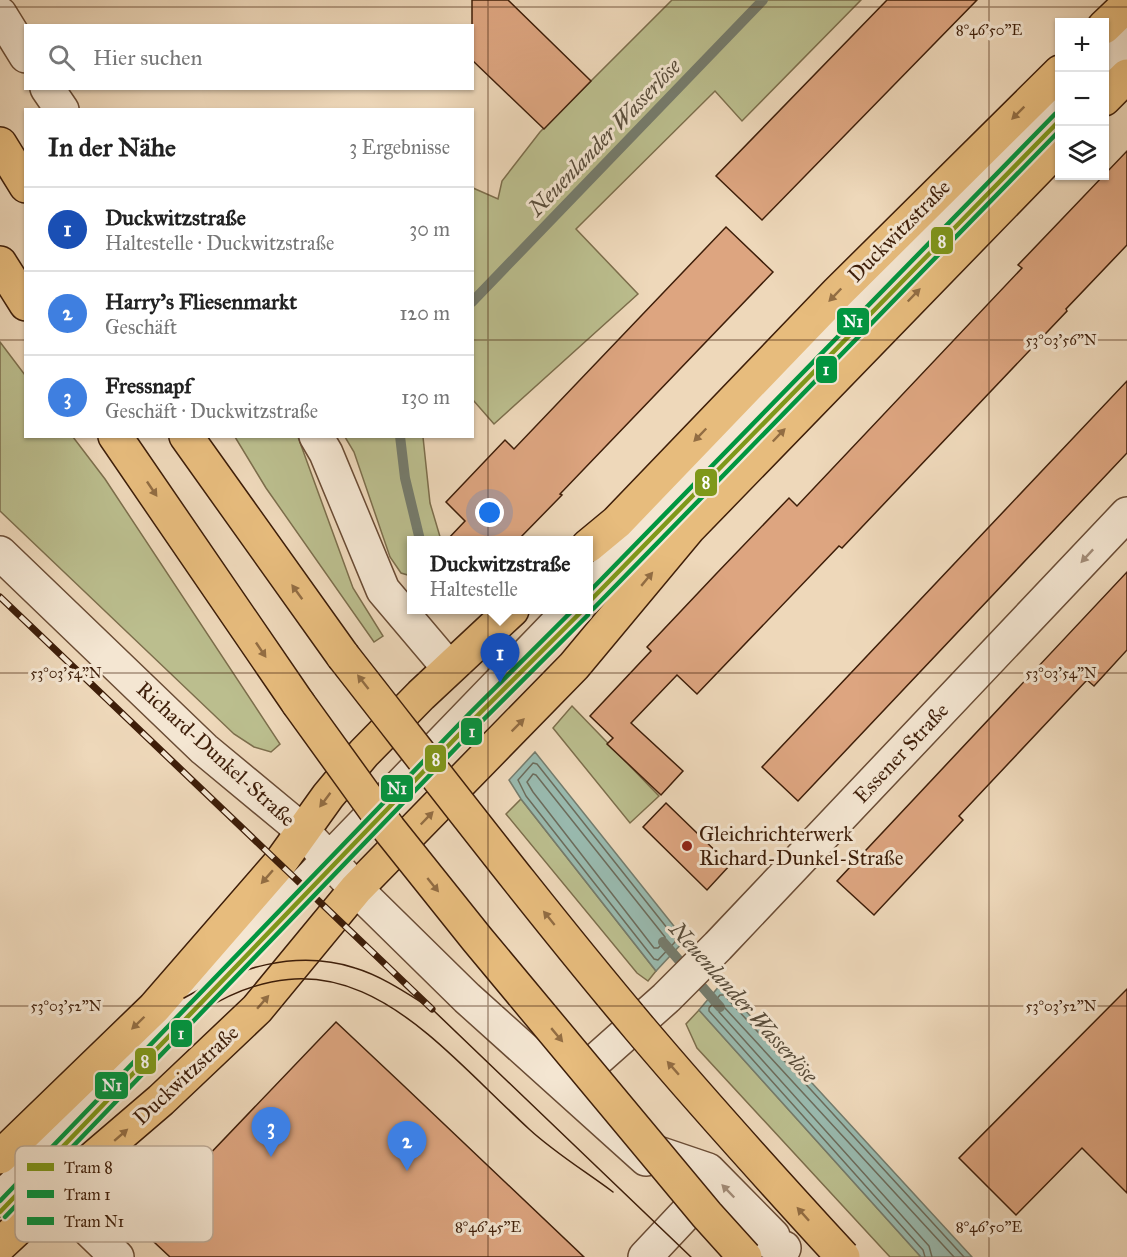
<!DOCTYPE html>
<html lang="de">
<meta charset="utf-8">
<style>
:root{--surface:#fff;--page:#f2f2f2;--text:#222;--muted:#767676;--line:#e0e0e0;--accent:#111827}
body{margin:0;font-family:"IM FELL Great Primer",serif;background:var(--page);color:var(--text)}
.controls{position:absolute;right:18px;top:18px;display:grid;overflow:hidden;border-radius:0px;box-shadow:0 2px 4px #0004}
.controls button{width:54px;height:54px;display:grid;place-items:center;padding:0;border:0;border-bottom:2px solid var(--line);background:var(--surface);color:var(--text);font:30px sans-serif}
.you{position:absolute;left:490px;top:513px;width:21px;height:21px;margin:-15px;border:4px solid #fff;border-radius:50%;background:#1a73e8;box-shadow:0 0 0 9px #1a73e833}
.badge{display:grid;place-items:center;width:39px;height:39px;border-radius:50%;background:var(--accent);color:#fff;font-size:20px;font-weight:700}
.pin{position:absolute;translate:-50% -50px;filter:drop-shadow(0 2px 3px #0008)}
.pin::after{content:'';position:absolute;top:32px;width:21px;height:18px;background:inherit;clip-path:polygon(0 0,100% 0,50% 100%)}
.popup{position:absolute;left:407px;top:536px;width:186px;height:78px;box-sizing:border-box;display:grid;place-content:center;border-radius:0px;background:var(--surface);filter:drop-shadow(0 2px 4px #0005);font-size:20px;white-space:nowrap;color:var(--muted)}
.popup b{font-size:22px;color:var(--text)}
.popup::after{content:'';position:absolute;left:50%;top:100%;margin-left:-12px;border:12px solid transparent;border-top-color:var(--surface)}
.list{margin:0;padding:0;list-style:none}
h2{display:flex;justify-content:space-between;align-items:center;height:78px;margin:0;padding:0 24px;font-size:26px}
h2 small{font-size:20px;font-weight:400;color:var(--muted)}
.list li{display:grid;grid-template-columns:39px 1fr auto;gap:18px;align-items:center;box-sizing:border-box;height:84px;padding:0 24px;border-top:2px solid var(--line)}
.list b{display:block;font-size:22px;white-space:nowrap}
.list p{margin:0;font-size:20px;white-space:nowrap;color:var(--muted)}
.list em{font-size:20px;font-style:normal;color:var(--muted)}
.icon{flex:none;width:33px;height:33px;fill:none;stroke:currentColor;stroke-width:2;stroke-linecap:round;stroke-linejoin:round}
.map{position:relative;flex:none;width:1127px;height:1257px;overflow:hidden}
.search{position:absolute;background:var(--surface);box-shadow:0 2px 4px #0004;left:24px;top:24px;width:450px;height:66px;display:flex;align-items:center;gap:15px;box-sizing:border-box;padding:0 21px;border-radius:0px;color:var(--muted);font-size:22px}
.panel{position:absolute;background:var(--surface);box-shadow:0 2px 4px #0004;left:24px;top:108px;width:450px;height:330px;border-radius:0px}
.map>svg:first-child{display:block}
.green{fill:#bbbe8e;stroke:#7c6e4c;stroke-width:1.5}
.water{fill:#99baaf;stroke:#757c6d;stroke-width:1.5}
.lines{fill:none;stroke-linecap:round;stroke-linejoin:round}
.shore{stroke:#6c6c5c;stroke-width:1.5}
.stream{stroke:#757c6d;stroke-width:10}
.building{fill:#dda580;stroke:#3e1e09;stroke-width:1.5}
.minor-casing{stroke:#6a4c35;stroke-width:36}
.major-casing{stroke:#3e1e09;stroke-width:36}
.highway-casing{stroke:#3e1e09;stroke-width:36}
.minor{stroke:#f4e6d2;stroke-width:33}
.major{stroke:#e7bc7d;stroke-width:33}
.highway{stroke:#e7bc7d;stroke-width:33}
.tram{stroke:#3e1e09;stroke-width:1.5}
.rail-casing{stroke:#3e1e09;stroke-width:7}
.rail{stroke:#f4e6d2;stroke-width:4.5;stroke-dasharray:14;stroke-linecap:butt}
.highway-bridge-casing{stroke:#3e1e09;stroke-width:36;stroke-linecap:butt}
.highway-bridge{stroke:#e7bc7d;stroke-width:33}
.tram-1-casing{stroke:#f4e6d2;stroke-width:9}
.tram-2-casing{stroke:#f4e6d2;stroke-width:9}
.tram-3-casing{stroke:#f4e6d2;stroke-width:9}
.tram-1{stroke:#7f981a;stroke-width:4.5}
.tram-2{stroke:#009640;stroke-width:4.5}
.tram-3{stroke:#009640;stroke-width:4.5}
.oneway{fill:#926d43}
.oneway2{fill:#a28c78}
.ticks{fill:none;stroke:#3e1e09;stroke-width:1.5;stroke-opacity:0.45}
.poi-dot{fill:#8f2418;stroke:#f4e6d2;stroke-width:2}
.labels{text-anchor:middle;stroke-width:6;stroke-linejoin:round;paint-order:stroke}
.street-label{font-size:21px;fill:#3e1e09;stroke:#f4e6d2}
.poi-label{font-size:21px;fill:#3e1e09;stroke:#f4e6d2;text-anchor:start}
.water-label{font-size:22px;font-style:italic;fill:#594d3b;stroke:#f4e6d2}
.key{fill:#f4e6d2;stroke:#bdaa96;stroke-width:1.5}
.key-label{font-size:16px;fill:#3e1e09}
.ticks-label{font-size:15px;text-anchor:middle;fill:#3e1e09;stroke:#f4e6d2;stroke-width:6;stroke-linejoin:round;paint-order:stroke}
.line-badge{stroke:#f4e6d2;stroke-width:2}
.badge-label{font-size:16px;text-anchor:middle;font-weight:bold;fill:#fff}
</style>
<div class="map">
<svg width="1127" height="1257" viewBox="0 0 1127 1257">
<rect width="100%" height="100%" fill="#eed8ba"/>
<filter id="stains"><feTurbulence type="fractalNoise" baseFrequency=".00333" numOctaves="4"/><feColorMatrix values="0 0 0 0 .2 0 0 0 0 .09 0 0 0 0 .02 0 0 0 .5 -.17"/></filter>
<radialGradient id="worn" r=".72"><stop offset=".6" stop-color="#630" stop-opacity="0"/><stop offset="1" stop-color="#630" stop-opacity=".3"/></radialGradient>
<!-- green -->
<path class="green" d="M672 0H861L742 121 715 91 576 229 638 294 494 424 473 400V188L498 199 502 181 540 132Z
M0 342 25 375 26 436 73 437 105 479 280 744 271 752 254 747 234 734 0 511Z
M235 437H298L353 588 383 636 374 642 266 488Z
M345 437H423L430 503 441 540H412L411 576 401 573 390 557 354 452Z
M572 706 659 796 630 823 553 728Z
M521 799 656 971 648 981 637 973 506 814Z
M699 1010 921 1257H890L697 1048 686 1024Z"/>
<!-- water -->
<path class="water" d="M535 752 685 940 656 971 521 799 509 780Z
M721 984 972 1257H921L699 1010Z"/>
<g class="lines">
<!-- shore -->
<path class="shore" d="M533 763 537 764 675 938V942L658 960 654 959 526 796 518 780Z
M533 774 536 775 665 937V941L658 948H654L533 792 527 782Z
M925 1257 923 1250 709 1011V1008L720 995H724L964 1257
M932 1257 929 1246 719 1012 720 1007H724L954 1257"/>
<!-- stream -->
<path class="stream" d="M472 302 763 0
M400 436 405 478 420 540
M663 942 720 1007"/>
</g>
<!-- building -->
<path class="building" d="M472 0H508L591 81 544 129 472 60Z
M887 0H977L762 220 716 176Z
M1127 151V245L1066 309 1067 311 842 548 839 546 697 694 677 675 631 723 683 771 661 795 607 744 613 738 590 716 651 651 647 647 716 574 789 498 797 506 1022 268 1018 265Z
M726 227 773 272 560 494 562 495 518 540H447L465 521 446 502 505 440 514 449Z
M1127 381V453L798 801 762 767Z
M1127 572V650L1094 686 1087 680 959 816 963 820 874 915 837 881Z
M666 803 730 865 707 890 643 827Z
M1127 989V1193L1082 1148 1016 1215 959 1158Z
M336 1022 404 1086 584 1257H170L139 1228Z"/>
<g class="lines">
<!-- minor casing -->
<g class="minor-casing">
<path id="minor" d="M0 14 26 56
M1104 60 1127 37
M47 88 62 110
M316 436 326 453 383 590 449 668
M0 553 204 749 303 831 356 889 467 998 646 1159
M588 591 1060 107
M567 1086 666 998 718 946 1127 514
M643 1148 708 1170 773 1236
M53 1195 117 1257
M0 1200 570 610
M703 1212 784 1248
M645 1257 692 1207"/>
</g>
<!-- major casing -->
<g class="major-casing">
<path id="major" d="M1104 27 1127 5
M1104 99 1127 76
M588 546 617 522 838 292 1060 72
M0 1157 154 1008 280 863 328 796 364 753 421 695 512 610
M0 1245 91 1160 161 1100 257 1009 356 889 574 666 689 528 1060 146"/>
</g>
<!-- highway casing -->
<g class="highway-casing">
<path id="highway" d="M0 144 26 186
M0 263 26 304
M115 436 298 703
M186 436 343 656"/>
</g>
<!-- minor -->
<use href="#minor" class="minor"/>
<!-- major -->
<use href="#major" class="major"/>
<!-- highway -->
<use href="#highway" class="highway"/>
<!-- tram -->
<path class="tram" d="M184 998C235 968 296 949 355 968 382 976 408 994 432 1009L691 1257
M157 1050C171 1037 186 1021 202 1011 347 921 431 1039 529 1129 555 1153 585 1171 613 1192"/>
<!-- rail casing -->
<g class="rail-casing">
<path id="rail" d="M0 597 432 1009"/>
</g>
<!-- rail -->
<use href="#rail" class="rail"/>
<!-- highway-bridge casing -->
<g class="highway-bridge-casing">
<path id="highway-bridge" d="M343 656C441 781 538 908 640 1029 706 1107 774 1182 843 1257
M298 703 389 829 477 939 707 1215 745 1257"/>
</g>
<!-- highway-bridge -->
<use href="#highway-bridge" class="highway-bridge"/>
<!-- tram-1 casing -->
<g class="tram-1-casing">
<path id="tram-1" d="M588 603 1060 120
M0 1212 473 720 583 610"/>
</g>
<!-- tram-2 casing -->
<g class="tram-2-casing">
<path id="tram-2" d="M593 609 1060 130
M5 1217 478 725 588 615"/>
</g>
<!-- tram-3 casing -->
<g class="tram-3-casing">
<path id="tram-3" d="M588 593 1055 114
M0 1201 468 715 573 610"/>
</g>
<!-- tram-1 -->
<use href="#tram-1" class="tram-1"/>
<!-- tram-2 -->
<use href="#tram-2" class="tram-2"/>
<!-- tram-3 -->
<use href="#tram-3" class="tram-3"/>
</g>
<!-- one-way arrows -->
<defs><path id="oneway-solid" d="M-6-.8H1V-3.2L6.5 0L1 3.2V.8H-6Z" transform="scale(1.5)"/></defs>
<g class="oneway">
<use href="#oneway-solid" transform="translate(1018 113) rotate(135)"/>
<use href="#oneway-solid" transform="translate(835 295) rotate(134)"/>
<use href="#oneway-solid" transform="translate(914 295) rotate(-46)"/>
<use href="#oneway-solid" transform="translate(700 435) rotate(134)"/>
<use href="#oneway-solid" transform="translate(779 435) rotate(-46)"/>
<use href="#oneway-solid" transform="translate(152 489) rotate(56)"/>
<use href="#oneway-solid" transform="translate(647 579) rotate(-50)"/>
<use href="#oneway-solid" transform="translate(297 592) rotate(-126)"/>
<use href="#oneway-solid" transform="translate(261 650) rotate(56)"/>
<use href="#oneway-solid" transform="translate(363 682) rotate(-128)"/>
<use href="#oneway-solid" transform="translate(518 725) rotate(-45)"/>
<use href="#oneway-solid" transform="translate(325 800) rotate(127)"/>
<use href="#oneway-solid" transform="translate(427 818) rotate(-46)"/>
<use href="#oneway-solid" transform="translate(267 877) rotate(131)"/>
<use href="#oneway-solid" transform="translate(433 885) rotate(51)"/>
<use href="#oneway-solid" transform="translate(549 918) rotate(-129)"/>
<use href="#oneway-solid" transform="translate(263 1002) rotate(-49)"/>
<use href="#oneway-solid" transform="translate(138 1023) rotate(136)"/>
<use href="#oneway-solid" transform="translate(557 1035) rotate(50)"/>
<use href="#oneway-solid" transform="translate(673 1068) rotate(-131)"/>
<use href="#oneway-solid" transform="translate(121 1135) rotate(-41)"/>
<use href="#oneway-solid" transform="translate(803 1214) rotate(-132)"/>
</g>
<g class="oneway2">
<use href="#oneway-solid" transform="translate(1087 556) rotate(133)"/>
<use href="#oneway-solid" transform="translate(728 1191) rotate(-134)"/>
</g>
<!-- ticks -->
<path class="ticks" d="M488 0V1257M989 0V1257M0 7H1127M0 340H26M472 340H1127M0 673H1127M0 1006H1127"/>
<!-- markers -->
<circle class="poi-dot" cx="687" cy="846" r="6"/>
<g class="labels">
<!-- street labels -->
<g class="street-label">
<text transform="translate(899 231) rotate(-45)" y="7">Duckwitzstraße</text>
<text transform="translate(901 753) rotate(-47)" y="7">Essener Straße</text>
<text transform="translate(216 754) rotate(42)" y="7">Richard-Dunkel-Straße</text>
<text transform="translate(186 1075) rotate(-43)" y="7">Duckwitzstraße</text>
</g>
<!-- poi labels -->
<g class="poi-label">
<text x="699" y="841">Gleichrichterwerk<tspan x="699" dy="24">Richard-Dunkel-Straße</tspan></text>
</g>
<!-- water labels -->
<g class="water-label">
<text transform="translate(604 137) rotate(-46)" y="8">Neuenlander Wasserlöse</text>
<text transform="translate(744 1002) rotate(48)" y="8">Neuenlander Wasserlöse</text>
</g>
</g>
<!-- legend -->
<rect x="15" y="1146" width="198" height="96" rx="9" class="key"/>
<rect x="27" y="1163" width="27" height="8" fill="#7f981a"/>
<rect x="27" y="1190" width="27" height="8" fill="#009640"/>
<rect x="27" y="1217" width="27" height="8" fill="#009640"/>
<g class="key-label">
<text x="64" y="1173">Tram 8</text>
<text x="64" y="1200">Tram 1</text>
<text x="64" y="1227">Tram N1</text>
</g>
<g class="ticks-label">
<text x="989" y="35">8°46'50"E</text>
<text x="1061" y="345">53°03'56"N</text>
<text x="66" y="678">53°03'54"N</text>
<text x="1061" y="678">53°03'54"N</text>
<text x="66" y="1011">53°03'52"N</text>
<text x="1061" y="1011">53°03'52"N</text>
<text x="488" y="1232">8°46'45"E</text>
<text x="989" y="1232">8°46'50"E</text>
</g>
<g class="line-badge">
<rect x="930" y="226" width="24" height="29" rx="6" fill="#7f981a"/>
<rect x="836" y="307" width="34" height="29" rx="6" fill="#009640"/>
<rect x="815" y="355" width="23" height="29" rx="6" fill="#009640"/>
<rect x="694" y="468" width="24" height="29" rx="6" fill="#7f981a"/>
<rect x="460" y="717" width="23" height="29" rx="6" fill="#009640"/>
<rect x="424" y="744" width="23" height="29" rx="6" fill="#7f981a"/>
<rect x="380" y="774" width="34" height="29" rx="6" fill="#009640"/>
<rect x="170" y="1019" width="23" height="29" rx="6" fill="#009640"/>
<rect x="134" y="1047" width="23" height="28" rx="6" fill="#7f981a"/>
<rect x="94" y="1071" width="35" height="29" rx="6" fill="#009640"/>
</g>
<g class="badge-label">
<text x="942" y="247">8</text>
<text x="853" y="327">N1</text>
<text x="826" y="375">1</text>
<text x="706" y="488">8</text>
<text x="472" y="737">1</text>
<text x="436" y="765">8</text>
<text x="397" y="794">N1</text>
<text x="181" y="1039">1</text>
<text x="145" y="1067">8</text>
<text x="112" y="1091">N1</text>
</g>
<rect width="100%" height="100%" filter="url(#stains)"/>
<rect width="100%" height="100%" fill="url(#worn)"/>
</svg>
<div class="controls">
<button>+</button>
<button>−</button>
<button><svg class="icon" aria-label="layers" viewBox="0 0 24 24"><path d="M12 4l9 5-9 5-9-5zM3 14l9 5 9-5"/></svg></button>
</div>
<div class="you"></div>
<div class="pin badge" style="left:500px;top:683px;background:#1a4fb4">1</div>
<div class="popup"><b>Duckwitzstraße</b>Haltestelle</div>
<div class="pin badge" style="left:407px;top:1171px;background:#3f7fe0">2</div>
<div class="pin badge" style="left:271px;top:1157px;background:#3f7fe0">3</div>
<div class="search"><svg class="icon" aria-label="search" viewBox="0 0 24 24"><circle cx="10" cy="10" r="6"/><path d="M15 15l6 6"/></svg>Hier suchen</div>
<section class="panel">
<h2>In der Nähe<small>3 Ergebnisse</small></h2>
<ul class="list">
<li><span class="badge" style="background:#1a4fb4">1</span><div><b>Duckwitzstraße</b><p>Haltestelle · Duckwitzstraße</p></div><em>30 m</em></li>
<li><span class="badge" style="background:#3f7fe0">2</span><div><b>Harry's Fliesenmarkt</b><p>Geschäft</p></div><em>120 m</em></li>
<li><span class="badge" style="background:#3f7fe0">3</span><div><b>Fressnapf</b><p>Geschäft · Duckwitzstraße</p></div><em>130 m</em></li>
</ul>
</section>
</div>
